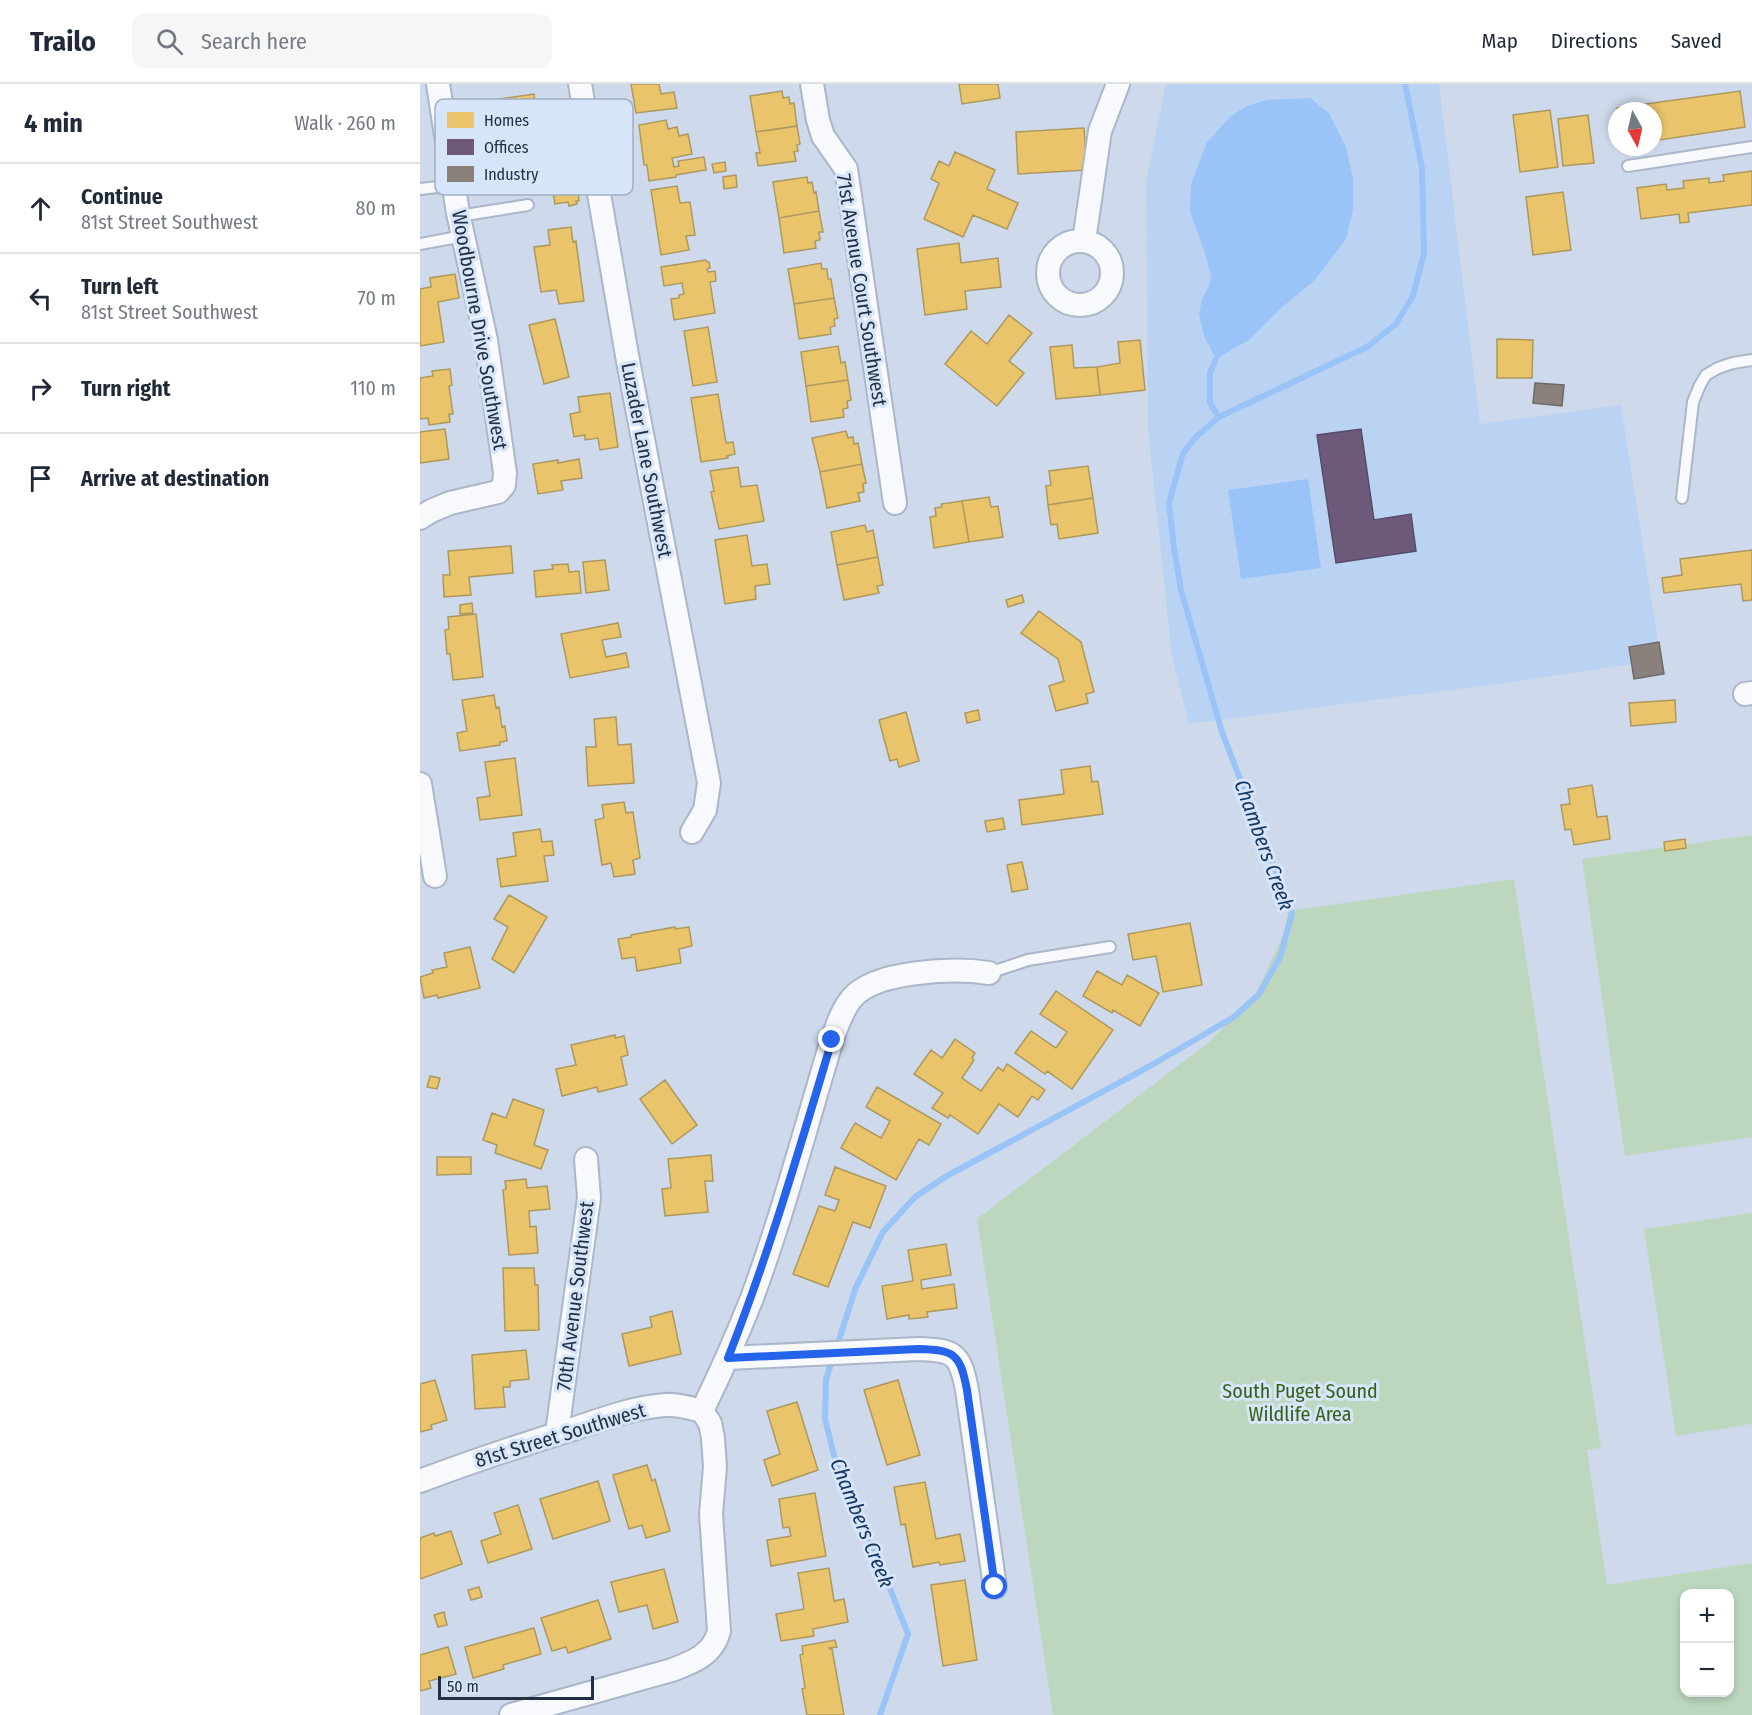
<!DOCTYPE html>
<meta charset="utf-8">
<style>
:root{--surface:#fff;--page:#f6f6f7;--text:#1f2937;--muted:#747a83;--line:#e0e1e3}
body{margin:0;font-family:"Fira Sans Condensed",sans-serif;background:var(--page);color:var(--text)}
.controls{position:absolute;right:18px;bottom:18px;display:grid;overflow:hidden;border-radius:12px;box-shadow:0 3px 9px #0003}
.controls button{width:54px;height:54px;display:grid;place-items:center;padding:0;border:0;border-bottom:2px solid var(--line);background:var(--surface);color:var(--text);font:30px sans-serif}
.compass{position:absolute;left:1188px;top:18px;width:54px;height:54px;border-radius:50%;background:var(--surface);box-shadow:0 3px 9px #0003;rotate:172deg}
.scale{position:absolute;left:18px;bottom:15px;width:156px;box-sizing:border-box;padding-left:6px;border:3px solid #213043;border-top:0;font-size:16px;line-height:21px;white-space:nowrap;color:#213043;-webkit-text-stroke:4px #d6e5f9;paint-order:stroke}
.stop{position:absolute;width:18px;height:18px;margin:-14px;border:4px solid #2563eb;border-radius:50%;background:#fff}
.stop.end{background:#2563eb;border-color:#fff;box-shadow:0 2px 6px #0008}
.list{margin:0;padding:0;list-style:none}
h2{display:flex;justify-content:space-between;align-items:center;height:78px;margin:0;padding:0 24px;font-size:26px}
h2 small{font-size:20px;font-weight:400;color:var(--muted)}
.list li{display:grid;grid-template-columns:39px 1fr auto;gap:18px;align-items:center;box-sizing:border-box;height:90px;padding:0 24px;border-top:2px solid var(--line)}
.list b{display:block;font-size:22px;white-space:nowrap}
.list p{margin:0;font-size:20px;white-space:nowrap;color:var(--muted)}
.list em{font-size:20px;font-style:normal;color:var(--muted)}
.icon{flex:none;width:33px;height:33px;fill:none;stroke:currentColor;stroke-width:2;stroke-linecap:round;stroke-linejoin:round}
.map{position:relative;flex:none;width:1332px;height:1631px;overflow:hidden}
header{display:flex;align-items:center;gap:36px;box-sizing:border-box;height:84px;padding:0 30px;background:var(--surface);border-bottom:2px solid var(--line)}
header strong{font-size:28px}
nav{display:flex;gap:33px;margin-inline-start:auto;font-size:21px}
.search{width:420px;height:54px;background:var(--page);display:flex;align-items:center;gap:15px;box-sizing:border-box;padding:0 21px;border-radius:12px;color:var(--muted);font-size:22px}
main{display:flex}
aside{flex:1;background:var(--surface)}
.map>svg:first-child{display:block}
.built{fill:#bbd3f3}
.green{fill:#bdd7bf;fill-rule:evenodd}
.water{fill:#9ac3f8}
.homes{fill:#e9c46a;stroke:#ad985e;stroke-width:1.5}
.offices{fill:#6d597a;stroke:#564d6a;stroke-width:1.5}
.industry{fill:#8a817c;stroke:#6a696b;stroke-width:1.5}
.lines{fill:none;stroke-linecap:round;stroke-linejoin:round}
.stream{stroke:#9ac3f8;stroke-width:6}
.lane-casing{stroke:#abb7c8;stroke-width:14}
.street-casing{stroke:#abb7c8;stroke-width:26}
.lane{stroke:#f8f9fc;stroke-width:10}
.street{stroke:#f8f9fc;stroke-width:22}
.route{stroke:#2563eb;stroke-width:8}
.labels{text-anchor:middle;stroke-width:6;stroke-linejoin:round;paint-order:stroke}
.street-label{font-size:20px;fill:#213043;stroke:#d6e5f9}
.park-label{font-size:20px;fill:#366215;stroke:#d6e5f9}
.water-label{font-size:21px;font-style:italic;fill:#143863;stroke:#d6e5f9}
.key{fill:#d6e5f9;stroke:#a0afc2;stroke-width:1.5}
.key-label{font-size:16px;fill:#213043}
</style>
<header>
<strong>Trailo</strong>
<div class="search"><svg class="icon" aria-label="search" viewBox="0 0 24 24"><circle cx="10" cy="10" r="6"/><path d="M15 15l6 6"/></svg>Search here</div>
<nav><a>Map</a><a>Directions</a><a>Saved</a></nav>
</header>
<main>
<aside>
<h2>4 min<small>Walk · 260 m</small></h2>
<ul class="list">
<li><svg class="icon" aria-label="ahead" viewBox="0 0 24 24"><path d="M12 20V5M6 11l6-6 6 6"/></svg><div><b>Continue</b><p>81st Street Southwest</p></div><em>80 m</em></li>
<li><svg class="icon" aria-label="left" viewBox="0 0 24 24"><path d="M17 20v-9H6M10 6l-5 5 5 5"/></svg><div><b>Turn left</b><p>81st Street Southwest</p></div><em>70 m</em></li>
<li><svg class="icon" aria-label="right" viewBox="0 0 24 24"><path d="M7 20v-9h11M14 6l5 5-5 5"/></svg><div><b>Turn right</b></div><em>110 m</em></li>
<li><svg class="icon" aria-label="arrive" viewBox="0 0 24 24"><path d="M6 21V4h12l-3 4 3 4H6"/></svg><div><b>Arrive at destination</b></div></li>
</ul>
</aside>
<div class="map">
<svg width="1332" height="1631" viewBox="0 0 1332 1631">
<rect width="100%" height="100%" fill="#cedaeb"/>
<!-- built -->
<path class="built" d="M746 0H1019L1060 340 1201 321 1241 576 1086 599 769 640 752 574 728 346 726 97Z"/>
<!-- green -->
<path class="green" d="M1332 751V1053L1205 1072 1162 775Z
M1094 795 1181 1364 1167 1366 1187 1501 1332 1479V1631H633L557 1135 788 959 835 912 864 849 868 827ZM1264 1510H1310V1608H1264Z
M1332 1129V1340L1256 1352 1224 1145Z"/>
<!-- water -->
<path class="water" d="M890 14 909 29 926 63 933 95V126L926 155 894 197 861 224 829 256 796 275 784 252 779 230 782 215 789 202 791 193 785 169 770 128 771 100 787 58 811 32 827 22 847 16Z
M888 395 901 484 821 495 808 406Z"/>
<!-- homes -->
<path class="homes" d="M211 0H239L241 10 254 8 257 24 216 29Z
M539 0H578L580 14 542 20Z
M362 7 363 14 369 13 370 20 374 19 377 42 336 48 330 12Z
M1320 7 1325 43 1233 57V27H1197V24Z
M114 10 119 40 101 42 103 52 79 56 73 16Z
M1130 26 1138 83 1100 88 1093 31Z
M1168 31 1174 79 1143 82 1138 35Z
M246 36 248 45 257 43 259 52 268 50 272 70 252 74 254 83 259 82 258 77 284 73 286 86 256 91V93L229 97 227 81H224L219 41Z
M377 42 380 60 377 61 378 67 374 68 376 77 338 82 336 69H340L336 48Z
M664 44 667 86 598 90 596 48Z
M157 63 163 99 154 100 156 107H158L159 117H156L157 120 149 122 148 118 135 120 129 83 121 85 119 69Z
M535 68 575 86 567 105 598 119 587 145 553 131 543 153 504 135 519 99 511 95 519 77 529 82Z
M305 78 306 87 294 89 292 80Z
M1332 87V121L1268 129 1269 138 1260 139 1259 130 1221 135 1217 104 1246 100 1247 106 1264 104 1263 97 1289 94V99L1304 97 1303 91Z
M316 91 317 103 304 105 303 93Z
M387 93 388 99 392 98 394 109 396 108 399 127 359 134 353 98Z
M257 102 260 119 270 118 275 151 266 152 269 166 241 171 231 106Z
M1143 108 1151 166 1113 171 1106 113Z
M399 127 403 148H399L400 156 395 157 396 164 364 169 359 134Z
M151 143 153 158 156 157 164 217 139 220 136 206 121 208 114 163 130 161 128 146Z
M539 159 541 179 578 174 581 203 545 207 547 225 505 231 497 165Z
M286 176 287 178H289L290 184 287 185 288 188 295 187 296 197 290 198 295 229 254 236 251 215 259 214V211L264 210 262 199 244 202 241 183Z
M401 179 402 185H407L408 195H411L414 214 374 220 368 185Z
M35 190 39 214 18 218 24 258 0 262V205L11 203 10 194Z
M414 214 418 234 414 235 415 242 410 243 411 250 379 255 374 220Z
M589 231 612 249 589 277 604 289 577 322 525 280 551 247 567 260Z
M135 235 149 293 124 300 109 241Z
M288 243 297 298 273 302 264 247Z
M1077 255 1113 256 1112 294H1077Z
M720 256 725 306 680 311 677 283 700 279 698 258Z
M652 261 654 284 677 283 680 311 636 315 630 263Z
M418 262 421 279 425 278 428 296 386 302 381 268Z
M30 285 32 301 29 302 33 330H29L30 338 9 341 8 334 0 335V294L13 292 12 287Z
M428 296 431 316 427 317 428 324 423 325 424 333 391 338 386 302Z
M190 309 198 363 180 366 178 354 165 356V351L154 353 150 330 160 328 158 313Z
M298 310 306 359 313 358 315 370 307 372 308 374 281 378 271 314Z
M25 345 29 375 0 379V348Z
M426 347 428 354 433 353 434 360 438 359 442 380 400 388 392 354Z
M159 375 162 394 141 397 143 406 118 410 113 380 138 376V379Z
M442 380 446 399 443 400 444 408 438 409 440 417 407 424 400 388Z
M668 382 673 414 628 421 626 402 631 401 629 387Z
M318 383 321 403 337 401 344 437 299 445 291 408 294 407 290 387Z
M569 413 571 423 578 422 583 453 549 458 542 417Z
M673 414 678 449 639 455 637 440 631 441 628 421Z
M542 417 549 458 514 464 510 433 516 432 515 424 522 423 521 420Z
M445 441 447 448 453 446 458 473 417 481 411 448Z
M327 451 332 482 347 480 350 500 335 502 336 515 305 520 295 456Z
M91 462 93 489 49 493 51 511 24 513 23 491H30L28 467Z
M1332 466V516L1323 517 1321 500 1244 509 1242 494 1262 491 1260 475Z
M458 473 463 501 457 502 459 509 424 516 417 481Z
M185 476 189 506 166 509 163 478Z
M148 480 149 488 159 487 161 509 116 513 114 487 133 485 132 481Z
M602 511 604 518 588 523 586 516Z
M52 519 53 529 40 530V521Z
M619 527 661 558 674 608 666 610 668 619 636 627 629 602 644 597 638 575 601 549Z
M56 530 63 593 33 596 30 570H27L25 546 29 545 28 533Z
M198 539 201 553 182 556 186 573 206 569 209 583 150 594 141 550Z
M74 611 76 624 79 623 82 643 85 642 87 657 80 658V661L40 667 37 649 47 647 42 616Z
M1255 616 1256 638 1211 642 1209 619Z
M558 626 560 636 547 639 545 629Z
M486 628 499 677 479 683 477 675 470 677 459 636Z
M196 633 198 661 211 660 214 699 168 702 166 663H176L174 635Z
M95 674 102 731 60 736 57 714 70 712 65 678Z
M670 682 672 698 678 697 683 730 602 741 599 716 644 710 641 686Z
M1172 701 1177 733 1187 732 1190 755 1154 761 1151 745 1145 746 1141 721 1150 720 1148 705Z
M204 718 206 729 213 728 220 774 213 776 215 790 194 793 191 779 182 781 175 736 184 734 182 721Z
M583 734 585 745 567 748 565 737Z
M120 745 122 758 132 757 134 771 124 772 128 797 81 803 77 775 96 772 93 749Z
M1265 755 1266 764 1245 767 1244 758Z
M602 778 608 805 592 808 587 781Z
M89 811 127 833 94 889 72 875 88 843 74 835Z
M770 839 782 901 743 908 736 872 713 876 708 850Z
M255 843V845L269 843 272 862 259 865 261 879 217 887 215 873 202 875 198 855 211 853V851Z
M50 863 60 904 18 914 17 911 4 914 0 893 13 889 12 886 27 883 24 869Z
M677 887 702 901 707 891 739 909 720 942 693 926 692 929 663 912Z
M636 907 693 946 652 1005 627 987 625 990 595 969 611 947 636 964 647 948 620 930Z
M195 951V954L204 952 208 971 201 973 207 1001 178 1008 177 1003 142 1012 136 985 156 981 151 961Z
M535 955 555 969 552 974 554 976 542 994 561 1007 578 983 583 987 587 980 625 1006 618 1016 612 1012 598 1033 579 1020 558 1050 530 1031 528 1034 512 1024 523 1009 494 990 511 966 522 974Z
M10 992 20 994 17 1005 7 1003Z
M245 996 277 1041 252 1060 220 1015Z
M457 1003 521 1040 509 1061 499 1055 476 1096 421 1064 435 1039 461 1054 470 1037 446 1023Z
M93 1015 124 1026 114 1061 128 1066 121 1085 75 1069 77 1061 63 1056 72 1029 86 1034Z
M291 1071 293 1097H285L288 1128 245 1132 242 1105 251 1104 248 1075Z
M17 1073H51V1090L17 1091Z
M415 1083 466 1102 450 1144 433 1138 408 1203 373 1190 399 1122 415 1127 419 1116 405 1111Z
M106 1095 107 1104 127 1102 130 1125 109 1127 110 1143 116 1142 118 1169 89 1171 83 1106 86 1105 85 1097Z
M526 1160 531 1191 501 1196 502 1205 534 1200 537 1224 507 1228 508 1233 489 1235V1231L467 1235 462 1202 493 1197 488 1166Z
M83 1184H114L115 1201H118L119 1246 85 1247Z
M252 1227 261 1270 209 1282 202 1250 232 1243 230 1233Z
M106 1266 109 1295 90 1297V1303H83L85 1323 55 1325 52 1271Z
M15 1296 27 1336 11 1341 12 1345 0 1348V1300Z
M478 1296 500 1371 467 1381 444 1306Z
M377 1318 398 1386 352 1402 344 1376 360 1370 347 1327Z
M227 1381 232 1397 235 1395 250 1447 226 1454 222 1441 209 1445 193 1391Z
M178 1397 190 1437 133 1455 120 1415Z
M505 1398 516 1455 540 1450 545 1477 520 1481 519 1478 493 1483 485 1440 481 1441 474 1403Z
M395 1409 406 1472 351 1482 347 1456 371 1452 369 1443 363 1444 359 1415Z
M98 1421 112 1465 68 1479 61 1457 81 1450 74 1429Z
M31 1447 42 1480 0 1495V1454L14 1449 15 1452Z
M409 1484 414 1517 424 1515 428 1538 393 1545 394 1552 361 1557 356 1530 384 1525 378 1489Z
M244 1485 258 1538 233 1545 227 1521 199 1528 191 1498Z
M545 1496 557 1576 523 1582 511 1501Z
M59 1503 62 1513 51 1516 48 1506Z
M178 1516 191 1555 148 1569 146 1563 132 1567 121 1534Z
M24 1528 27 1541 18 1543 14 1531Z
M114 1544 121 1570 83 1581 84 1585 53 1594 45 1563Z
M415 1556 417 1563 409 1564 410 1565H412L424 1631H387L382 1605 385 1604 380 1571 383 1570 382 1562Z
M28 1563 36 1590 9 1597 11 1604 0 1607V1571Z"/>
<!-- offices -->
<path class="offices" d="M941 345 954 436 991 430 996 467 916 479 897 351Z"/>
<!-- industry -->
<path class="industry" d="M1115 299 1144 301 1142 322 1113 319Z
M1239 558 1244 590 1214 595 1209 563Z"/>
<g class="lines">
<!-- stream -->
<path class="stream" d="M796 275 790 288V319L799 333
M416 1265 436 1203 463 1148 495 1113 525 1093 730 982 814 933 839 910 860 873 872 830 802 648 761 506 754 464 749 419 763 369 777 352 799 333 947 263 976 240 993 212 1004 169 1002 84 985 0
M413 1274 406 1295 405 1335 419 1391 459 1477 488 1550 460 1631"/>
<!-- lane casing -->
<g class="lane-casing">
<path id="lane" d="M1208 82 1332 63
M0 105 34 101
M39 132 108 121
M0 160 43 152
M1262 414 1273 318 1280 301 1286 291 1298 284 1313 279 1332 276
M569 889 608 876 690 863"/>
</g>
<!-- street casing -->
<g class="street-casing">
<path id="street" d="M160 0 208 277 289 699 285 726 272 748
M392 0 398 36 403 52 426 85 475 419
M628 189a32 32 0 1 1 64 0a32 32 0 1 1-64 0Z
M664 157 680 47 698 0
M0 434 11 427 30 419 78 408 84 401 85 389 66 256 38 129 18 0
M1325 610 1332 609
M0 700 15 792
M308 1274 498 1265C534 1266 540 1269 547 1306L575 1503
M282 1327C300 1290 317 1252 332 1214 363 1130 386 1042 412 956 417 942 422 926 432 914 456 886 535 884 569 889
M137 1349 169 1114 166 1075
M0 1397C50 1378 101 1361 153 1345 183 1335 214 1323 246 1321 258 1320 271 1324 282 1327
M91 1631 252 1586C273 1578 293 1571 299 1547L291 1430 295 1383 293 1354 290 1339 282 1327"/>
</g>
<!-- lane -->
<use href="#lane" class="lane"/>
<!-- street -->
<use href="#street" class="street"/>
</g>
<g class="lines">
<!-- route -->
<path class="route" d="M412 956C380 1063 349 1170 308 1274L498 1265C534 1266 540 1269 547 1306L575 1503"/>
</g>
<g class="labels">
<!-- street labels -->
<g class="street-label">
<text transform="translate(442 206) rotate(81)" y="7">71st Avenue Court Southwest</text>
<text transform="translate(60 246) rotate(80)" y="7">Woodbourne Drive Southwest</text>
<text transform="translate(227 376) rotate(79)" y="7">Luzader Lane Southwest</text>
<text transform="translate(155 1212) rotate(-83)" y="7">70th Avenue Southwest</text>
<text transform="translate(140 1351) rotate(-17)" y="7">81st Street Southwest</text>
</g>
<!-- park labels -->
<g class="park-label">
<text x="880" y="1314">South Puget Sound<tspan x="880" dy="23">Wildlife Area</tspan></text>
</g>
<!-- water labels -->
<g class="water-label">
<text transform="translate(844 761) rotate(70)" y="7">Chambers Creek</text>
<text transform="translate(442 1439) rotate(68)" y="7">Chambers Creek</text>
</g>
</g>
<!-- legend -->
<rect x="15" y="15" width="198" height="96" rx="9" class="key"/>
<rect x="27" y="28" width="27" height="16" fill="#e9c46a"/>
<rect x="27" y="55" width="27" height="16" fill="#6d597a"/>
<rect x="27" y="82" width="27" height="16" fill="#8a817c"/>
<g class="key-label">
<text x="64" y="42">Homes</text>
<text x="64" y="69">Offices</text>
<text x="64" y="96">Industry</text>
</g>
</svg>
<div class="controls">
<button>+</button>
<button>−</button>
</div>
<svg class="compass" viewBox="-18 -18 36 36"><path d="M0-13l5 13h-10z" fill="#e53935"/><path d="M0 13l5-13h-10z" fill="#747a83"/></svg>
<div class="scale">50 m</div>
<div class="stop" style="left:575px;top:1503px"></div>
<div class="stop end" style="left:412px;top:956px"></div>
</div>
</main>
